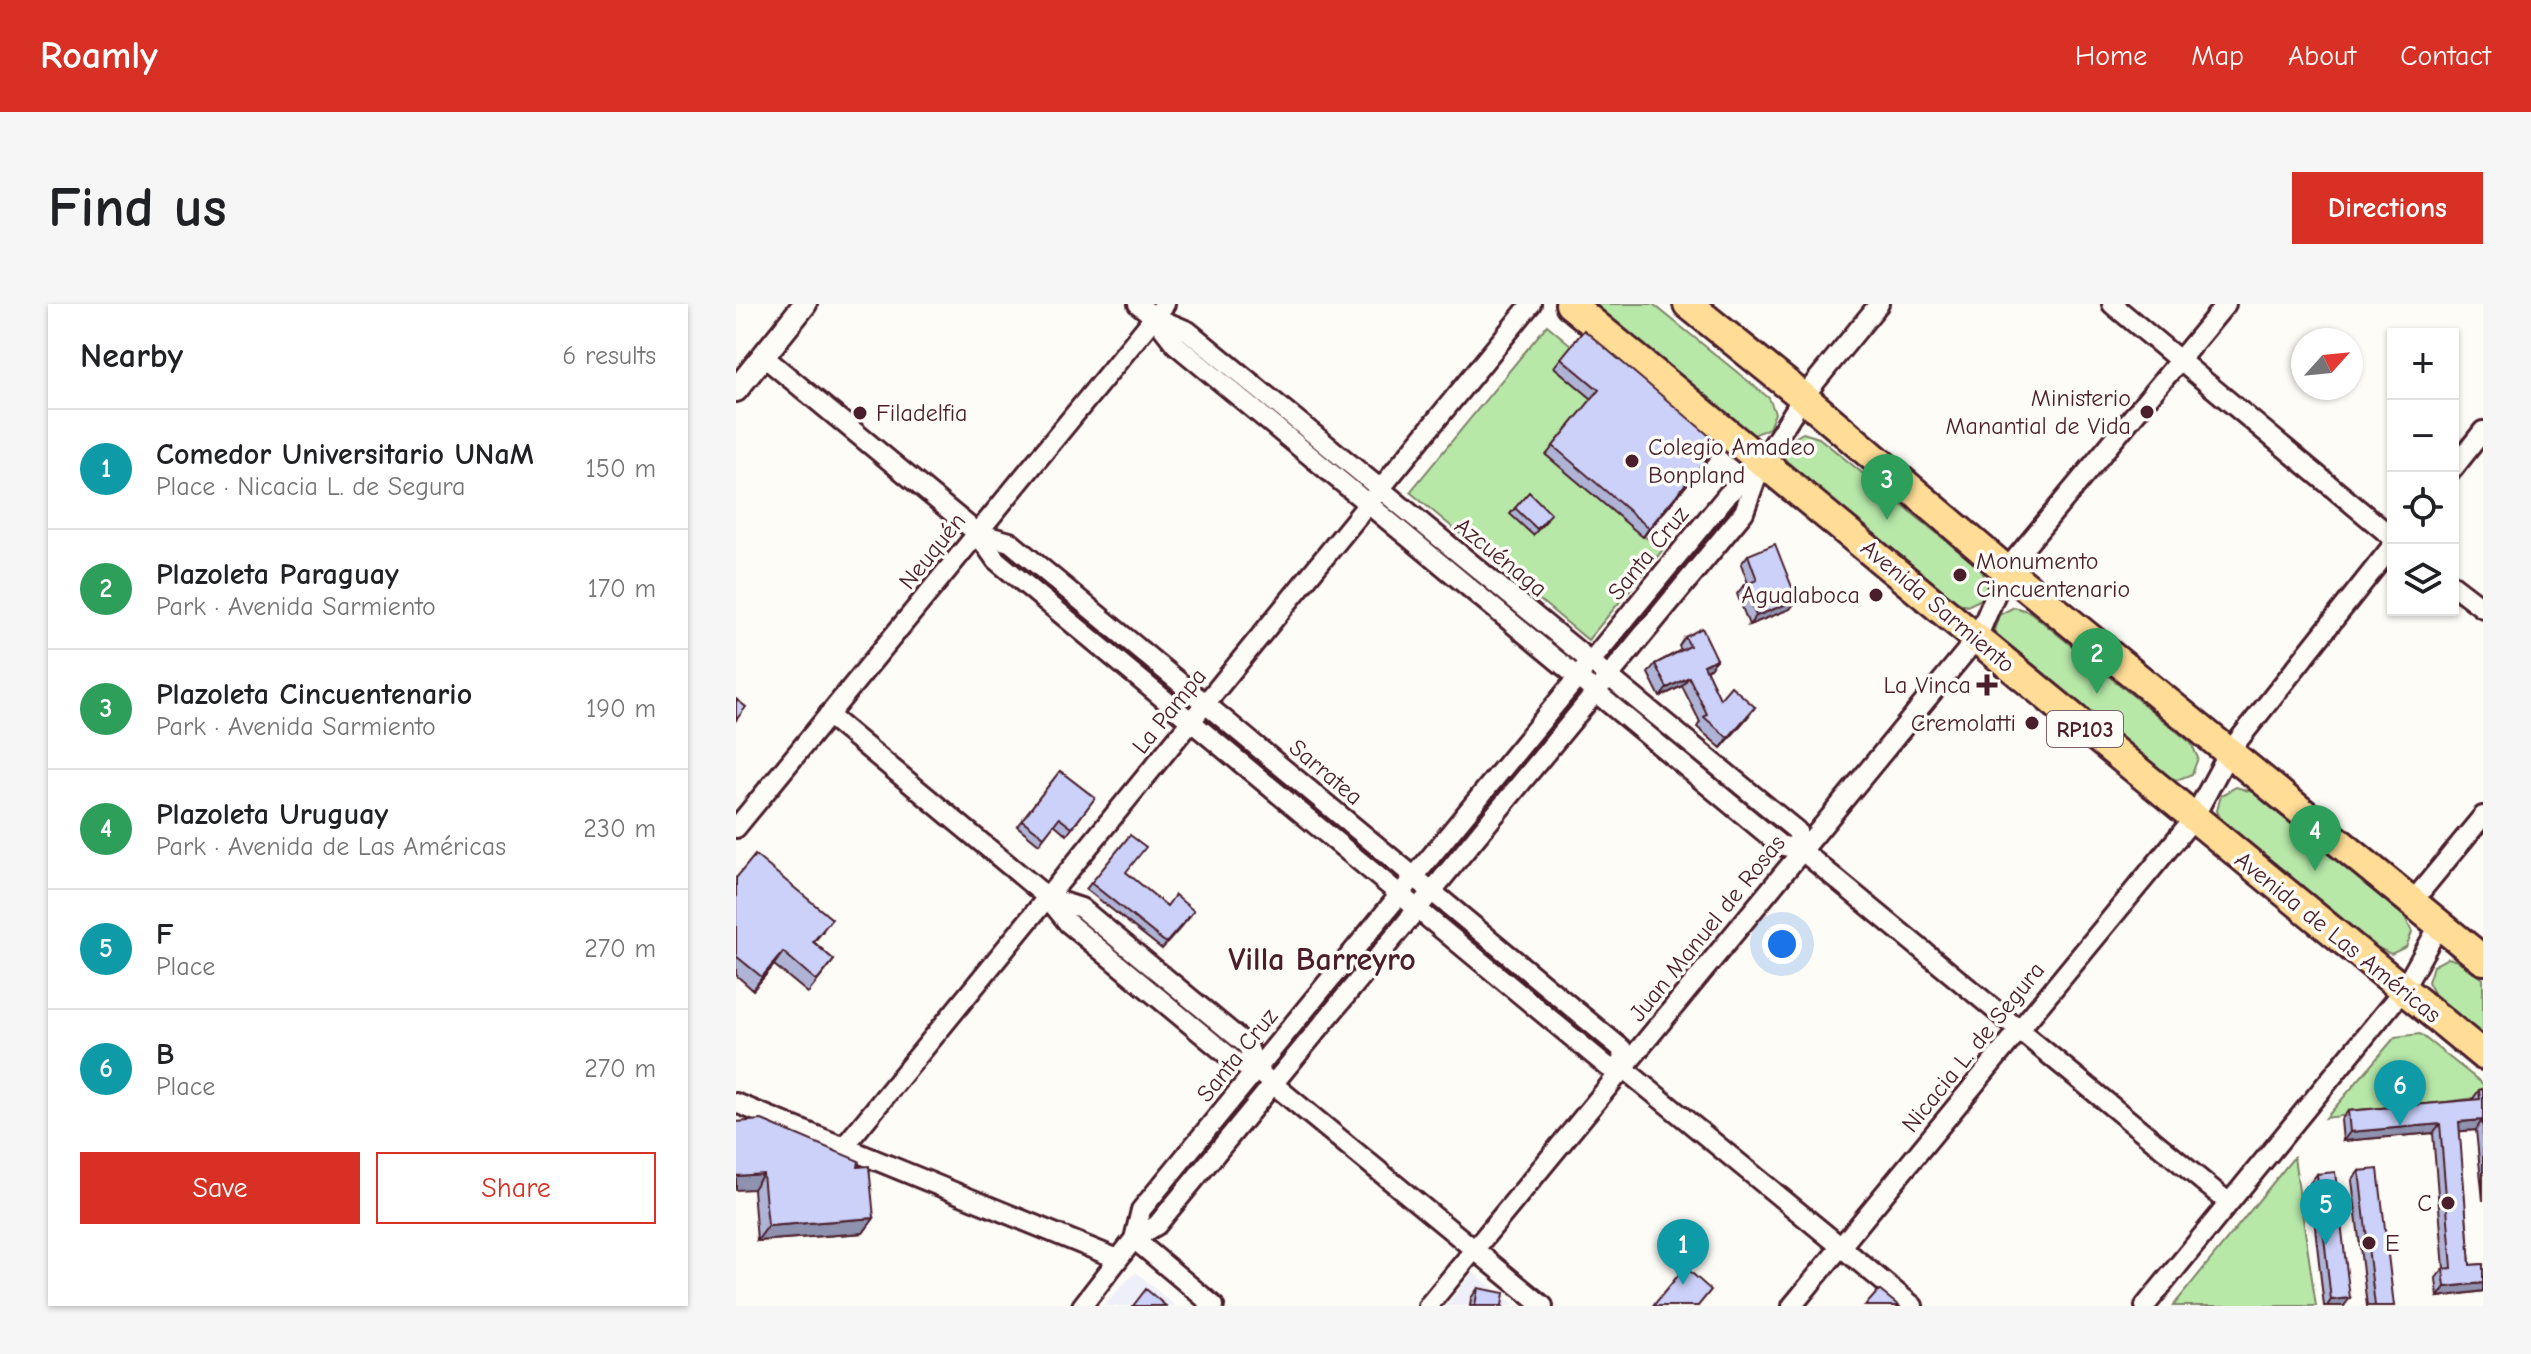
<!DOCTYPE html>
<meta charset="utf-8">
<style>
:root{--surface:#fff;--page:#f6f6f6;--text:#202124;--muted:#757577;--line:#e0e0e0;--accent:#d93025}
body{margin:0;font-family:"Comic Neue",sans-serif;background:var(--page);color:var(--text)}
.controls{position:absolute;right:24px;top:24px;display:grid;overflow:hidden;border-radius:0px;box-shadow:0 2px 6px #0004}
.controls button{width:72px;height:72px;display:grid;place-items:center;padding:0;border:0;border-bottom:2px solid var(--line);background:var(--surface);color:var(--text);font:40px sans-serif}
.compass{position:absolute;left:1555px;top:24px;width:72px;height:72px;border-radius:50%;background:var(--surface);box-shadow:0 2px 6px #0004;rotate:63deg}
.you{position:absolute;left:1046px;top:640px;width:28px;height:28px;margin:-20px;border:6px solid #fff;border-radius:50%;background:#1a73e8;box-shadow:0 0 0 12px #1a73e833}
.badge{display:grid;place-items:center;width:52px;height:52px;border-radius:50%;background:var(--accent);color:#fff;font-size:26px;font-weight:700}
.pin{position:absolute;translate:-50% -66px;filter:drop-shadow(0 2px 4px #0008)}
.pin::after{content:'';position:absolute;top:42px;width:28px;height:24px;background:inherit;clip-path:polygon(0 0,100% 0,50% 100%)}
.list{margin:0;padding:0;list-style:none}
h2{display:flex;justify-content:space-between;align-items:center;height:104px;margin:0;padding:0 32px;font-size:34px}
h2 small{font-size:26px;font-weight:400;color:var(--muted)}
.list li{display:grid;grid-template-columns:52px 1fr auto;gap:24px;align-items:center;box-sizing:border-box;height:120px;padding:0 32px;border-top:2px solid var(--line)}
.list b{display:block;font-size:30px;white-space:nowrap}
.list p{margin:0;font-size:26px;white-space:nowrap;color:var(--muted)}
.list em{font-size:26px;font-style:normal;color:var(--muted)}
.actions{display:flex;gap:16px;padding:24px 32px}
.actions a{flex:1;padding:18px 0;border:2px solid var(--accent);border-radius:0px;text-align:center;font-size:28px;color:var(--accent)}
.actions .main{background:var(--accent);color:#fff}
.icon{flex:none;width:44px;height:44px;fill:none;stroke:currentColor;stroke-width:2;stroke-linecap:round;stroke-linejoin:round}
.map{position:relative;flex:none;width:1747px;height:1002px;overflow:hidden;border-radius:0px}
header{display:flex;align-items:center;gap:48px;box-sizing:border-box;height:112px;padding:0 40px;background:var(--accent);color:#fff}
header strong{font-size:38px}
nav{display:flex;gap:44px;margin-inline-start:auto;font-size:28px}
.intro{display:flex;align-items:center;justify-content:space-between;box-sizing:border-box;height:192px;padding:0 48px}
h1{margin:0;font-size:56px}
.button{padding:20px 36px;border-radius:0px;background:var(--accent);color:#fff;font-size:28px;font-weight:700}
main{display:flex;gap:48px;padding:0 48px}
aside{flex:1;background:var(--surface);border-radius:0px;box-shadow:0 2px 6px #0004}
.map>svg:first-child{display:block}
.built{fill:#eeeff8}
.green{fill:#b7e8a8;stroke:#80846a;stroke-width:2}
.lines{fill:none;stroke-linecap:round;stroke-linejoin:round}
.minor-casing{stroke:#4a1f2b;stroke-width:24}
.tertiary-casing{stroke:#4a1f2b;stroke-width:28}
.primary-casing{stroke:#4a1f2b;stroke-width:34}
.minor{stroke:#fdfcf7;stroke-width:18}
.tertiary{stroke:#fdfcf7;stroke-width:22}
.primary{stroke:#ffdd96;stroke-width:28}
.wall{fill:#afb4d6;stroke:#4a1f2b;stroke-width:2}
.shaded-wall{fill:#8e92ae;stroke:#4a1f2b;stroke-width:2}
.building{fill:#cbd1f9;stroke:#4a1f2b;stroke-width:2}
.poi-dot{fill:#4a1f2b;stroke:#fdfcf7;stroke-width:3}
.labels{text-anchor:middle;stroke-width:7;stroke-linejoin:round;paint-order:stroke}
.shield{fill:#fdfcf7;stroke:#806168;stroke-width:2}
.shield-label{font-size:22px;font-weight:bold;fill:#4a1f2b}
.poi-label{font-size:24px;fill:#4a1f2b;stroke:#fdfcf7;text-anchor:end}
.street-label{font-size:24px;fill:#4a1f2b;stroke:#fdfcf7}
.district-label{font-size:32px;font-weight:bold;fill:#4a1f2b;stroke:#fdfcf7}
</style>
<header>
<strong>Roamly</strong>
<nav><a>Home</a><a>Map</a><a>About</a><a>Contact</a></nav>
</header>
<div class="intro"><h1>Find us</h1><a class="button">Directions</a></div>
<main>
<aside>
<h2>Nearby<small>6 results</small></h2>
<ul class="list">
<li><span class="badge" style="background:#0f9aa8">1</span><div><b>Comedor Universitario UNaM</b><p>Place · Nicacia L. de Segura</p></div><em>150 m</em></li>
<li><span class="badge" style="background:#2e9e5b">2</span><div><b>Plazoleta Paraguay</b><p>Park · Avenida Sarmiento</p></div><em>170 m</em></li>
<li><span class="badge" style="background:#2e9e5b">3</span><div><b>Plazoleta Cincuentenario</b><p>Park · Avenida Sarmiento</p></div><em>190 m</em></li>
<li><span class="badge" style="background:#2e9e5b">4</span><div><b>Plazoleta Uruguay</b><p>Park · Avenida de Las Américas</p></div><em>230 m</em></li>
<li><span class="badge" style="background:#0f9aa8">5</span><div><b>F</b><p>Place</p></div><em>270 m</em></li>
<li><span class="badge" style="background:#0f9aa8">6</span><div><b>B</b><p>Place</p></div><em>270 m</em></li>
</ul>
<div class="actions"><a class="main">Save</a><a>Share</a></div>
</aside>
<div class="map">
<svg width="1747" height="1002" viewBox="0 0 1747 1002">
<rect width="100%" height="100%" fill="#fdfcf7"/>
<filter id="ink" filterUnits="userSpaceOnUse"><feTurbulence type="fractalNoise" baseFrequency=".0125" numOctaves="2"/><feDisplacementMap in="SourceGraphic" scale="16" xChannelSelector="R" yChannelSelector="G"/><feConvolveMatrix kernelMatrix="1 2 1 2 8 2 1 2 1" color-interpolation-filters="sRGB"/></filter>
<g filter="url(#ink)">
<!-- built -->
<path class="built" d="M400 968 439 1002H367Z
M737 968 778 1002H710Z"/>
<!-- green -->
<path class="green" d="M847 0H917L1033 94 1039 109 1033 124 1018 131 1003 124Z
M811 21 836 42 857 95 811 151 926 247 852 336 674 188Z
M1067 129 1083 134 1245 265 1252 280 1246 295 1231 302 1215 296 1056 168 1048 153 1053 137Z
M1278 303 1294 308 1455 439 1462 454 1456 470 1441 476 1426 470 1266 342 1258 327 1263 311Z
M1500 483 1516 488 1669 613 1676 628 1670 643 1655 650 1640 643 1488 522 1481 507 1485 491Z
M1712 654 1728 659 1747 675V732L1700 693 1692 678 1697 662Z
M1684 730 1747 780V793L1590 814 1659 733Z
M1558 853 1580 1002H1437Z"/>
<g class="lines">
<!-- minor casing -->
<g class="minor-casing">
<path id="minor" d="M402 0 418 13 439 40 1044 541 1065 546 1493 899
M1376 0 1657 234
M421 14 452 27 1061 527 1065 546
M27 52 241 229 260 256 872 763 887 764 1177 1002
M1717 165 1747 127
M241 229 274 238 886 745 887 764
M1717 281 1747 304
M92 411 311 593 332 619 501 759 520 766 807 1002
M0 524 429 0
M311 593 345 604 512 742 520 766
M1676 598 1747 512
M0 799 382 955
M107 844 795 0
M398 935 405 906 992 190 1024 160
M398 935 478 1002
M346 1002 398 935 421 921 1008 208 1026 158 1067 93 1143 0
M692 1002 1241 334 1270 266 1490 0
M1056 1002 1457 515 1493 448 1657 241
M1409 1002 1667 686 1704 620"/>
</g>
<!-- tertiary casing -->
<g class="tertiary-casing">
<path id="tertiary" d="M0 86 69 0"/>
</g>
<!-- primary casing -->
<g class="primary-casing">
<path id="primary" d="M834 0 1747 751
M952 0 1067 93 1270 266 1747 656"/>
</g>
<!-- minor -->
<use href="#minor" class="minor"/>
<!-- tertiary -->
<use href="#tertiary" class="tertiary"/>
<!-- primary -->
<use href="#primary" class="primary"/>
</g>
<!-- wall -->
<path class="wall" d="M825 54 983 140 907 233 810 151 856 95 818 63Z
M779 204 811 216 797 231 774 210Z
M1012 251 1061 296 1054 305 1013 321 1001 290 1008 281 1012 279 1005 260Z
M949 333 981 355 974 364 970 366 984 395 1019 403 985 444 961 423 964 418 946 382 924 393 912 369 919 360 945 346 943 342Z
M324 467 359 494 331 531 318 520 303 540 281 522Z
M390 569 431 602 453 614 426 645 350 585 355 579Z
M0 574 87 627 78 638 98 656 72 689 38 661 17 686 0 671Z
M1747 785V897L1740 826 1723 827 1734 961 1747 960V987L1702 993 1700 974 1707 965H1708L1697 829 1607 837 1605 816 1612 807 1736 796 1743 786Z
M0 818 122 863 138 914 127 929 21 937 17 885Z
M1623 867 1658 1002H1631L1616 876Z
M1581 870 1608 1002H1588L1574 879Z
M742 984 766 1002H734L735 994Z"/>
<!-- shaded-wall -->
<path class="shaded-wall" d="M983 140 977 150 907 233 913 224Z
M1061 296 1054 305 1013 321 1020 312Z
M981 355 974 364 961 371 968 361Z
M953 373 946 382 924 393 931 384Z
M1019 403 1012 413 985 444 992 434Z
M47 648 38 661 17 686 26 673Z
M1746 816 1740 826 1716 828 1723 818Z
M1704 820 1697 829 1607 837 1614 828Z
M27 870 17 885 0 886V872Z
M138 914 127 929 21 937 32 922Z
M1747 979V987L1702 993 1709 983Z
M1614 994 1608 1002H1591L1595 996Z"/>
<!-- building -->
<path class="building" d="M848 26 983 140 913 224 817 142 863 86 825 54Z
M793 188 815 210 801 225 779 204Z
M1039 240 1061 296 1020 312 1008 281 1021 276 1012 251Z
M966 324 981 355 968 361 984 395 995 382 1019 403 992 434 968 413 971 410 953 373 931 384 919 360 954 342 949 333Z
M0 395 10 403 0 416Z
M324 467 359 494 336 524 323 514 308 533 286 516Z
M394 531 410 543 390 568 431 602 439 591 458 607 430 639 355 579Z
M19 551 96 615 77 638 98 656 81 677 47 648 26 673 0 652V574Z
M1747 785V825L1746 816 1723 818 1734 961 1747 960V979L1709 983 1707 965 1716 964 1704 820 1614 828 1612 807 1744 795 1743 786Z
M26 816 123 857 122 863 133 862 138 914 32 922 27 870 0 872V818Z
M1642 865 1658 1002H1639L1623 867Z
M1599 868 1614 994 1595 996 1581 870Z
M949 963 975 986 962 1002H917Z
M742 984 768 989 766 1002H739Z
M410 985 430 1002H397Z
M1143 986 1163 1002H1129Z"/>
</g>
<!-- markers -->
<g class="poi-dot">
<circle cx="1411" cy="108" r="8"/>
<circle cx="124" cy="109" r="8"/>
<circle cx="896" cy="157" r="8"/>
<circle cx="1224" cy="271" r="8"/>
<circle cx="1140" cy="291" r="8"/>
<path d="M1247 369h8v8h8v8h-8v8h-8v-8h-8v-8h8z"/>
<circle cx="1296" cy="419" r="8"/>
<circle cx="1712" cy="899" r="8"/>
<circle cx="1633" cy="939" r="8"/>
</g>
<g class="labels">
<!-- shield labels -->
<rect class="shield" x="1311" y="407" width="76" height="36" rx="6"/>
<g class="shield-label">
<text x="1349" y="433">RP103</text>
</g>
<!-- poi labels -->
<g class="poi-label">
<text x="1395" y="102">Ministerio<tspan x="1395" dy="28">Manantial de Vida</tspan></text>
<text x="140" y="117" text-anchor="start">Filadelfia</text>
<text x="912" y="151" text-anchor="start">Colegio Amadeo<tspan x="912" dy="28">Bonpland</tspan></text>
<text x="1240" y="265" text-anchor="start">Monumento<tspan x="1240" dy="28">Cincuentenario</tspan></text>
<text x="1124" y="299">Agualaboca</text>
<text x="1235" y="389">La Vinca</text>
<text x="1280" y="427">Cremolatti</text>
<text x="1696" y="907">C</text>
<text x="1649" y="947" text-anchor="start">E</text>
</g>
<!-- street labels -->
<g class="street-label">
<text transform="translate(196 247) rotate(-51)" y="8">Neuquén</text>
<text transform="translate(912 249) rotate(-51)" y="8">Santa Cruz</text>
<text transform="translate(765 253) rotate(39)" y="8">Azcuénaga</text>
<text transform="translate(1202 302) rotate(40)" y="8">Avenida Sarmiento</text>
<text transform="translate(433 407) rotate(-51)" y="8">La Pampa</text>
<text transform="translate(590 468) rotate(40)" y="8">Sarratea</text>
<text transform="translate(971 624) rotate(-51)" y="8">Juan Manuel de Rosas</text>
<text transform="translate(1602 633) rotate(39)" y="8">Avenida de Las Américas</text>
<text transform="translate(1237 743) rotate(-51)" y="8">Nicacia L. de Segura</text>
<text transform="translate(501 751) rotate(-51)" y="8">Santa Cruz</text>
</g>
<!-- district labels -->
<g class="district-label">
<text x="586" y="666">Villa Barreyro</text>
</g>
</g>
</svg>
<div class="controls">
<button>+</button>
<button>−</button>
<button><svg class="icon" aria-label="locate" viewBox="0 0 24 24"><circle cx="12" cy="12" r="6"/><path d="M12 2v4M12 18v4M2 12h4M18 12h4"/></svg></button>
<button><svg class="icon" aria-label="layers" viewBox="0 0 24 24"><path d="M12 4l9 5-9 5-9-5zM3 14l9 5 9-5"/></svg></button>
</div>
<svg class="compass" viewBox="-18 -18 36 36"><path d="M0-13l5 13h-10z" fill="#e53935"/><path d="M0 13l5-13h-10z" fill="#757577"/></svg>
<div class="you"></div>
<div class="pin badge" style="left:947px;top:981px;background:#0f9aa8">1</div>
<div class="pin badge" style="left:1361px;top:390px;background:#2e9e5b">2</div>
<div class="pin badge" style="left:1151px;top:216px;background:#2e9e5b">3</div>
<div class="pin badge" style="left:1579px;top:567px;background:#2e9e5b">4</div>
<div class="pin badge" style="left:1590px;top:941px;background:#0f9aa8">5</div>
<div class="pin badge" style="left:1664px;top:822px;background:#0f9aa8">6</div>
</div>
</main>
